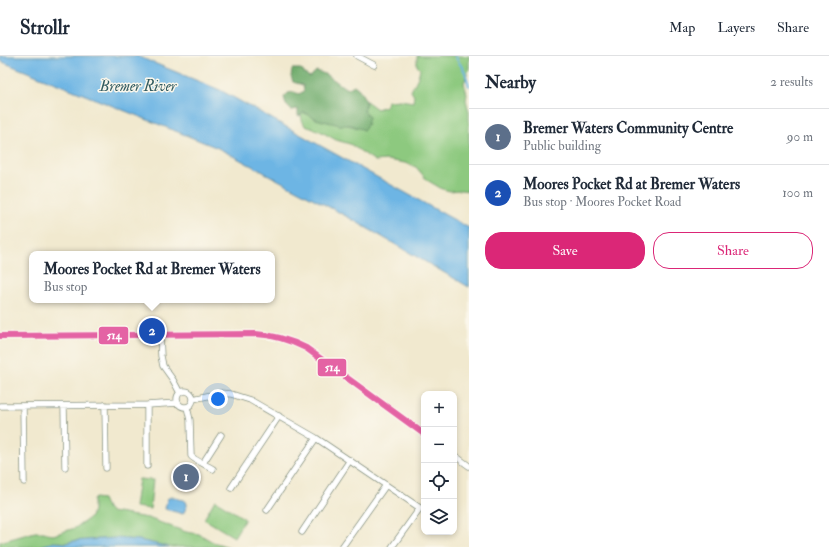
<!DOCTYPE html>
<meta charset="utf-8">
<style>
:root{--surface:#fff;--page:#f2f2f3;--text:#1f2937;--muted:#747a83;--line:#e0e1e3;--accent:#db2777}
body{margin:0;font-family:"IM FELL Double Pica",serif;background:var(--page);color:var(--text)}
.controls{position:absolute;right:12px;bottom:12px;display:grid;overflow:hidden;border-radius:8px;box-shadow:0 2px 6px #0003}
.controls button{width:36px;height:36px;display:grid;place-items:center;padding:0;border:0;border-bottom:1px solid var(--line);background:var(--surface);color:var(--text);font:20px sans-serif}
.you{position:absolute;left:218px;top:343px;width:14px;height:14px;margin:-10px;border:3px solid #fff;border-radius:50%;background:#1a73e8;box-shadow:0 0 0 6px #1a73e833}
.badge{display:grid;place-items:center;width:26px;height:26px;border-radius:50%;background:var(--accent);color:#fff;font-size:13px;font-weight:700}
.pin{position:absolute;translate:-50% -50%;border:2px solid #fff;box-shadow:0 1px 4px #0006}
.popup{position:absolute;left:29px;top:195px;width:246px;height:52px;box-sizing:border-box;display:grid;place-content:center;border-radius:8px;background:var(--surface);filter:drop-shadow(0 1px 3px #0005);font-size:13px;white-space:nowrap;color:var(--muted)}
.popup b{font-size:15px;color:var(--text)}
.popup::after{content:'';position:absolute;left:50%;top:100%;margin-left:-8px;border:8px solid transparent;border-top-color:var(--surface)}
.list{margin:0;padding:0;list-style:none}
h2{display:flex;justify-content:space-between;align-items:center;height:52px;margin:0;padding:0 16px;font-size:17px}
h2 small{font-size:13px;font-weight:400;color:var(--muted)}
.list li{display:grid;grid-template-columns:26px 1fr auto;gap:12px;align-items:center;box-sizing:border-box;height:56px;padding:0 16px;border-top:1px solid var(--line)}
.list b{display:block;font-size:15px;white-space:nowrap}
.list p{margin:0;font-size:13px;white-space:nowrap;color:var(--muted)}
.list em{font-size:13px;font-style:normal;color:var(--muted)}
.actions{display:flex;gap:8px;padding:12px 16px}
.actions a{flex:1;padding:9px 0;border:1px solid var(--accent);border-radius:16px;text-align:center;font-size:14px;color:var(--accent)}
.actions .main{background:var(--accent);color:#fff}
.icon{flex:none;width:22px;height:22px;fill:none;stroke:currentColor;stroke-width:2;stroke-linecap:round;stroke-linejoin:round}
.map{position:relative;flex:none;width:469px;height:491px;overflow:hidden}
header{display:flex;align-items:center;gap:24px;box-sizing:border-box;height:56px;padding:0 20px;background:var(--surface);border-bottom:1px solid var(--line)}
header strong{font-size:19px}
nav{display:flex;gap:22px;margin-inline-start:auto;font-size:14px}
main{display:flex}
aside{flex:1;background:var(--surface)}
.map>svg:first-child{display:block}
.green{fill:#8dc97f;stroke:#56835a}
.forest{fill:#72ad6e;stroke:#487551}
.water{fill:#6db5e4;stroke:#46798c}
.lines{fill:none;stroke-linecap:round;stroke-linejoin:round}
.stream{stroke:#6db5e4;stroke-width:2}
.minor-casing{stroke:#889382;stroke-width:7}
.minor{stroke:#fff;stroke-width:5.5}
.bus-1-casing{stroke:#fbf7ec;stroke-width:9}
.bus-1{stroke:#e463a4;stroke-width:6}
.labels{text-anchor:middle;stroke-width:3;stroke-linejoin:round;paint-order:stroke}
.water-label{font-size:15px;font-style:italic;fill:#325b60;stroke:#fbf7ec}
.line-badge{stroke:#fbf7ec;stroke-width:1.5}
.badge-label{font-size:11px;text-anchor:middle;font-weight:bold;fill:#fff}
</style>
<header>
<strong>Strollr</strong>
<nav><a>Map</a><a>Layers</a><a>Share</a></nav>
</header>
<main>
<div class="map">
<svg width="469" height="491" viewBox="0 0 469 491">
<rect width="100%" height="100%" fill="#fbf7ec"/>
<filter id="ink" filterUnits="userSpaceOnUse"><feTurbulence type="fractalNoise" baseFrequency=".025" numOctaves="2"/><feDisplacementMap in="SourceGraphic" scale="8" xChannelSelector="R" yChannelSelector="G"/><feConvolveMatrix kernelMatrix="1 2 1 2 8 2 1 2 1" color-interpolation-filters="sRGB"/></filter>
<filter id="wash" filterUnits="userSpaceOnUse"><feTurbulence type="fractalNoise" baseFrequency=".012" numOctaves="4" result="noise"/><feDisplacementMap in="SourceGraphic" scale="16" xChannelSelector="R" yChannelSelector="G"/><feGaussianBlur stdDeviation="0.9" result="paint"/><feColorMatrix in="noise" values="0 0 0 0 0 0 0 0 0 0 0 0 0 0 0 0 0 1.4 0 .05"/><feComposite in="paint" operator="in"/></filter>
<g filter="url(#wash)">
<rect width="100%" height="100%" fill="#f1e9cf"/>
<!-- green -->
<path class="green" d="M417 0H469V15H468L464 27 467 38 466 44 469 56V135L460 134 450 135 442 133 427 124 416 111 405 107 387 104 375 105 350 88 336 84 320 75 305 70C303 66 300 62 302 57 308 57 311 61 317 63 330 68 345 67 358 72L367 57 364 55 366 45 377 53 386 50 388 45 400 44 413 46 414 40 411 35 418 21 420 13 417 10Z
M139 423 153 424 150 453 135 451Z
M95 442 103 443 107 452 111 456 148 462 186 476 199 478 213 486 229 491H169L139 484 115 482 73 485 66 487 60 486 37 491H0V486L35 476H44L53 479 75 472 91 461 93 454V444Z
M215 444 245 463 234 481 204 463Z"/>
<!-- forest -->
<path class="forest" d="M292 13H301L305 18 310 21 316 15C329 18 337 27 347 33L354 29 359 33 366 45 364 55 369 61 367 69 364 74 351 69H340L316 63 306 57H302L301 59 298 60V53L291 54 286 49 284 41 288 37 294 36 299 38 304 35 303 29 293 26 291 21Z"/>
<!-- water -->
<path class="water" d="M0 0H137L220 34 469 172V231L346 160 218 92 0 5Z
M171 441H175L178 443C183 444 187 443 187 450L183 458 165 453 167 443Z
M115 482 139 484 169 491H37L54 486 66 487 73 485Z"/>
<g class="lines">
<!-- stream -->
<path class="stream" d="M455 0 465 16 469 30"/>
</g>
</g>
<g filter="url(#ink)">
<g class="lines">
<!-- minor casing -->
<g class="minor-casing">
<path id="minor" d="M357 0 374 9
M160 279 161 300 163 310 173 324 180 337
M0 280 256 278C274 278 291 284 306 292L424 378
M177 343a8 8 0 1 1 16 0a8 8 0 1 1-16 0Z
M193 343 221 337 231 338 250 344 316 382 420 452 392 491
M105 349 106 412
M147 349V410
M0 350 147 349 178 347
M23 350 24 426
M64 350 65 411
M187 351 190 364 191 400C194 404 207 409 213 413
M454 399 469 410
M203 407 221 379
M231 432 279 360
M267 454 316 382
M302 476 350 404
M342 491 386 429"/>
</g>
<!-- minor -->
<use href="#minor" class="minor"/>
<!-- bus-1 casing -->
<g class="bus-1-casing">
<path id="bus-1" d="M0 280 256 278C274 279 290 284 306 292L424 378"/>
</g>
<!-- bus-1 -->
<use href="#bus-1" class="bus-1"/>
</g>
</g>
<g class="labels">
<!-- water labels -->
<g class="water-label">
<text x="138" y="35">Bremer River</text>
</g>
</g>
<g class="line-badge">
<rect x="98" y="270" width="31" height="19" rx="4" fill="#e463a4"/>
<rect x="317" y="302" width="30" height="19" rx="4" fill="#e463a4"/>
</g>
<g class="badge-label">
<text x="114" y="283">514</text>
<text x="332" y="315">514</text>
</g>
</svg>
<div class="controls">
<button>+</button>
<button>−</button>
<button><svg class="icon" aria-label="locate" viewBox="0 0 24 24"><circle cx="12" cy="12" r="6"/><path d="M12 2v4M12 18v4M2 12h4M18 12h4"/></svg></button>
<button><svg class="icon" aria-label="layers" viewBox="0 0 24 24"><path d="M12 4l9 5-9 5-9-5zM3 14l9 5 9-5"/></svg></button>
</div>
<div class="you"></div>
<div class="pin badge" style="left:186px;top:421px;background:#5c6f8a">1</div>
<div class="pin badge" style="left:152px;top:275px;background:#1a4fb4">2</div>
<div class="popup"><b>Moores Pocket Rd at Bremer Waters</b>Bus stop</div>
</div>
<aside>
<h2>Nearby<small>2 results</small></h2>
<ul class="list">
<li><span class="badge" style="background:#5c6f8a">1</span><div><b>Bremer Waters Community Centre</b><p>Public building</p></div><em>90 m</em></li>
<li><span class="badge" style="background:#1a4fb4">2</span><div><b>Moores Pocket Rd at Bremer Waters</b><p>Bus stop · Moores Pocket Road</p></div><em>100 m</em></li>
</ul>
<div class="actions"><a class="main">Save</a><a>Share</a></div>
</aside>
</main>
